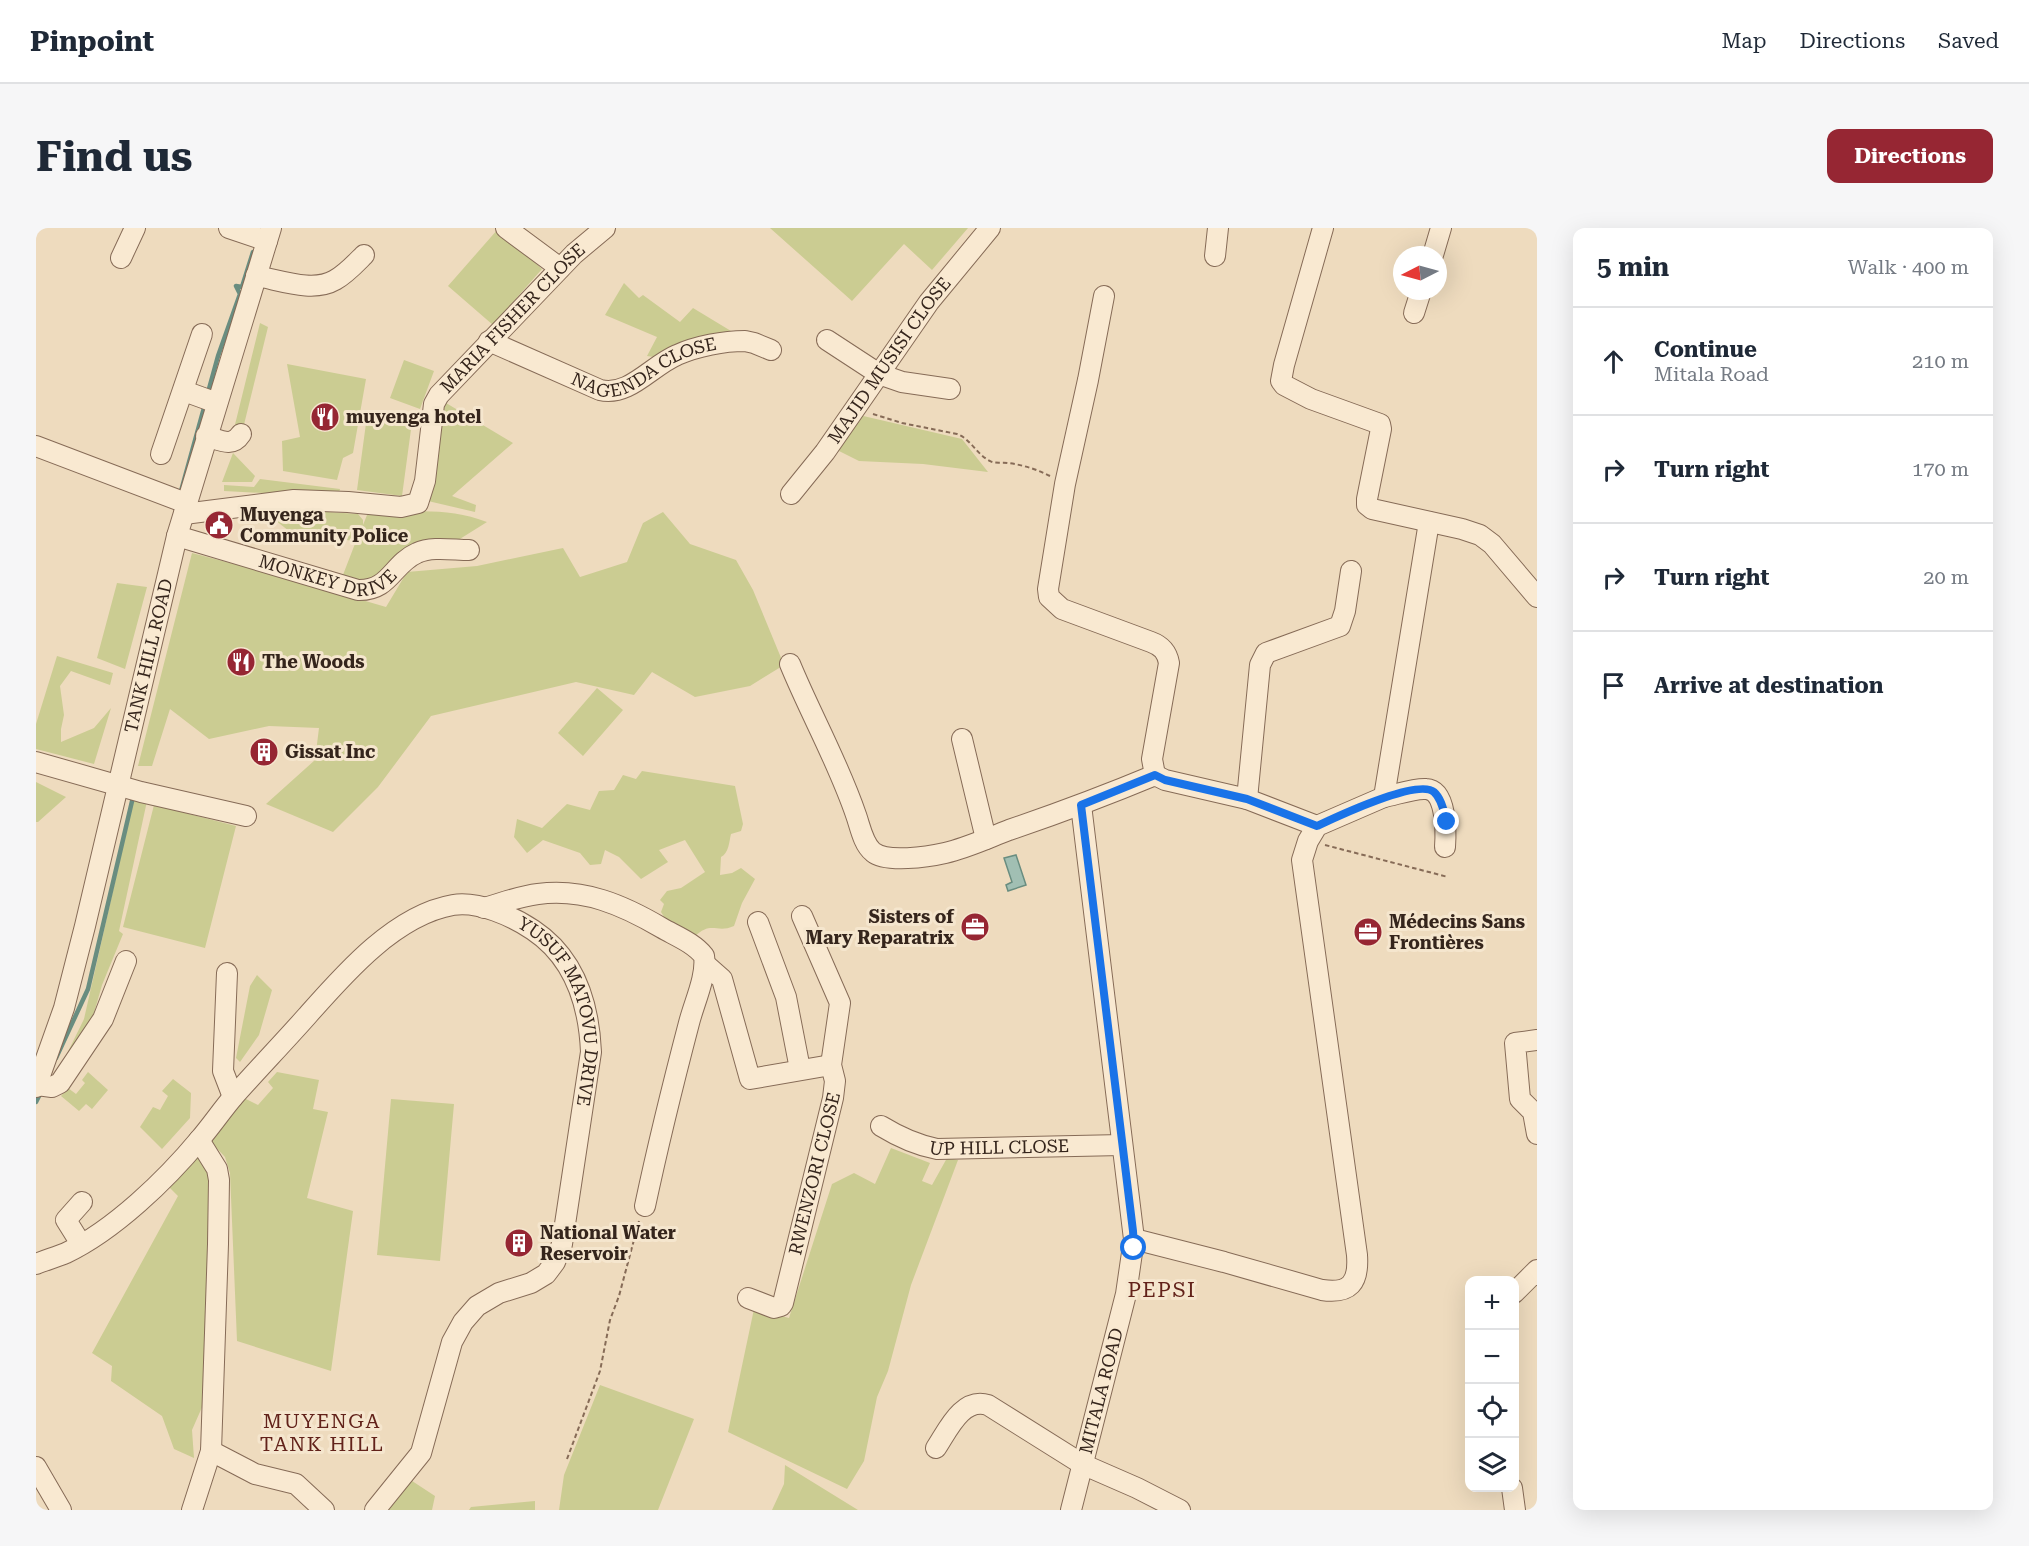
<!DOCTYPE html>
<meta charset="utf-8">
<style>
:root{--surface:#fff;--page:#f6f6f7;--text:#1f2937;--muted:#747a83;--line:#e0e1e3;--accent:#962633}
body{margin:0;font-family:"Roboto Serif",serif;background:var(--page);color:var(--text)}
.controls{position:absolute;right:18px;bottom:18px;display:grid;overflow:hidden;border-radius:12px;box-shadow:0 6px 24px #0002}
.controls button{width:54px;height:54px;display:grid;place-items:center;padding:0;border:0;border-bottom:2px solid var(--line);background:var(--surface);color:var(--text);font:30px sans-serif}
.compass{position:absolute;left:1357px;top:18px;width:54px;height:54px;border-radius:50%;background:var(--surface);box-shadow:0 6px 24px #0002;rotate:264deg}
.stop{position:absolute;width:18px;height:18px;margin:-14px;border:4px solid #1a73e8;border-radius:50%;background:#fff}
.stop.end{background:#1a73e8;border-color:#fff;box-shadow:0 2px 6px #0008}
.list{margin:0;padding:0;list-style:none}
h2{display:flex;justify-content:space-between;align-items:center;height:78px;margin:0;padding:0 24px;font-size:26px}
h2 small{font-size:20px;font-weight:400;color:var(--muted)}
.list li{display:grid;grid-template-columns:39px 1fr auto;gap:18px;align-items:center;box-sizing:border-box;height:108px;padding:0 24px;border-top:2px solid var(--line)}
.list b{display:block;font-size:22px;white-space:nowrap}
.list p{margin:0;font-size:20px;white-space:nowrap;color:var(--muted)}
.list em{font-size:20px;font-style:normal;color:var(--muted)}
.icon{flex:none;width:33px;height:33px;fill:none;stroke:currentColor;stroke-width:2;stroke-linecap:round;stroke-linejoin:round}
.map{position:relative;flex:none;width:1501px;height:1282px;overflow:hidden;border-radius:12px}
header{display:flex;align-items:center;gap:36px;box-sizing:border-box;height:84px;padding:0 30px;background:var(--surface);border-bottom:2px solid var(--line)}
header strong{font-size:28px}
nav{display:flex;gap:33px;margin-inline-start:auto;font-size:21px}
.intro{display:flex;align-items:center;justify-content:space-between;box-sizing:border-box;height:144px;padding:0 36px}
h1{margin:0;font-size:42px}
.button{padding:15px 27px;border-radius:12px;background:var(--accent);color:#fff;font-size:21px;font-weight:700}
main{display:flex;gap:36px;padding:0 36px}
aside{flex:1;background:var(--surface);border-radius:12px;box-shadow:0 6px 24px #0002}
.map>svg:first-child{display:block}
.green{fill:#cbcc92}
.water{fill:#a1bfb3;stroke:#698d80;stroke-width:1.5}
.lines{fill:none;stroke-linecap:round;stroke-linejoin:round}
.stream{stroke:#698d80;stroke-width:4.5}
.minor-casing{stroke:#866b57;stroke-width:22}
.path{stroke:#866b57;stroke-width:2;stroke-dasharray:4.5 3;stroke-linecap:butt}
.minor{stroke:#f9e9d1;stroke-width:20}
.route{stroke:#1a73e8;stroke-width:8}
.labels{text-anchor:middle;stroke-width:6;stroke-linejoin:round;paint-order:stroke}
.street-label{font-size:18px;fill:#35251c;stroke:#f5e6ce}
.poi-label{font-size:18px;font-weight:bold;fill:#35251c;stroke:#f5e6ce;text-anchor:start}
.neighbourhood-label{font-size:20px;letter-spacing:1.5px;fill:#62221a;stroke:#f5e6ce}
.quarter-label{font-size:21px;letter-spacing:1.5px;fill:#62221a;stroke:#f5e6ce}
</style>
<header>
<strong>Pinpoint</strong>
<nav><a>Map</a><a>Directions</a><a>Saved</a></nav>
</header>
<div class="intro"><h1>Find us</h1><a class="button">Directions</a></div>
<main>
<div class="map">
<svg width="1501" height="1282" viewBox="0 0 1501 1282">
<rect width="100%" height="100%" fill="#eedbbe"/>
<!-- green -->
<path class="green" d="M734 0H932L896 42 868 16 816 73Z
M462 1 506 41 457 97 412 58Z
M588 55 603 70 607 67 644 94 657 80 695 103 691 110 624 130 611 128 621 109 569 87Z
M224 95 232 99 202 221 192 225Z
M368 132 398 143 384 181 354 170Z
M251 136 330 151 317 225 307 230 301 252 247 243 246 213 264 209Z
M405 172 477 215 416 268 440 277 439 284 392 273Z
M823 187 926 211 952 244 887 236 823 233 803 223Z
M331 188 376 194 366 268 321 262Z
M197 225 219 248 216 254H186Z
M224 251 304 261 302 269 188 263V257L218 259Z
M232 280 322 286 327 292V297L331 287C373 283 411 279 451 294L419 314 335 356 305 352 322 308 317 313 253 303 239 292 222 296 211 291V281Z
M627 284 654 316 700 332 717 362 748 437 714 458 659 469 616 444 598 467 540 454 395 488 342 559 297 604 230 576 279 532 283 500 233 498 173 511 134 481 116 538H102L156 325 244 348 350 379 371 344 441 338 527 320 544 349 591 334 607 295Z
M81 355 111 359 89 441 61 430Z
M21 428 77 445 74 457 35 443 24 458 28 487 25 501V514L58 500 75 480 58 536 0 521V496Z
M561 460 587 482 547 528 522 505Z
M606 543 699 558 707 596 705 603 695 606C693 614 693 625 685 629L684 647 696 645 705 640 719 651 706 675 698 698C680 706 676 692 658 709L632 695 625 684 628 676 624 672 631 663 645 660 669 644 649 612 623 622 632 634 605 651 583 629 569 622 565 636 554 637 544 625 507 612 491 625 478 609 481 591 506 600 531 576 554 582 563 563 578 562 587 547 600 551Z
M0 554 30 569 2 594H0Z
M98 570 111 573 83 703 87 706 66 757 56 792 25 838 48 791Z
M118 577 200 598 169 720 87 699Z
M221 747 236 762 223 807 204 834 200 830 214 758Z
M52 844 72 862 56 881 50 876 43 883 25 868 32 860 40 866 49 855 46 852Z
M241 844 283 852 277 881 292 884 271 970 317 983 295 1143 201 1113 194 945 189 929 172 911 208 870 222 877 237 860 232 854Z
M137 851 155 865 154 890 126 921 104 899 117 879 124 882 132 868 126 863Z
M355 871 418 876 404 1033 341 1027Z
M855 920 894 935 886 953 896 957 911 930 922 932 875 1057 852 1143 841 1169 828 1233 811 1261 692 1204 718 1081 753 1090 796 956 818 945 839 956Z
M161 921 177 941 167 1177 156 1202 158 1230 138 1221 126 1188 75 1153 76 1138 56 1125 142 968 127 953Z
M564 1157 658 1191 622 1282H523L528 1247Z
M749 1237 822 1282H736L748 1256Z
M370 1249 399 1268 396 1282H339Z
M499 1273V1282H433L435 1279Z"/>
<!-- water -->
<path class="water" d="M980 627 990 657 972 663 970 657 976 654 968 630Z"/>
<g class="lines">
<!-- stream -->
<path class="stream" d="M171 168 182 128 204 66 200 58 206 59 217 24
M145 263 169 176
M20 830 52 761 97 569
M0 874 5 864"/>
<!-- minor casing -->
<g class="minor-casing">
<g id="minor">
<path d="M193 0 231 13"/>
<path d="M470 0 524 40"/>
<path d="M1287 0 1248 137 1245 153 1248 157 1275 171 1344 196 1345 201 1331 271V277L1336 281 1426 301 1444 307 1456 316 1501 369"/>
<path d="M1397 27 1405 0"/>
<path d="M1179 28 1182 0"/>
<path d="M85 30 99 0"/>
<path d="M220 48C244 52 277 65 299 52 310 46 319 36 328 27"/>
<path d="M1068 68 1052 152 1029 256 1012 361 1013 369 1026 381 1115 414C1126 418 1131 424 1133 435L1116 531 1119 547"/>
<path d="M1378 85 1385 63"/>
<path d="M791 112 843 146 866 154 914 161"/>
<path id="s1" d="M453 113 564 162C593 169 615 138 641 127 661 118 688 113 709 113L718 115 735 122"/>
<path d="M148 163 181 175"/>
<path d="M170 208C184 212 196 220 205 206"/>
<path d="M0 218 150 275"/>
<path d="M125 226 166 106"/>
<path id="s2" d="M755 266 789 224 893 74 954 0"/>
<path id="s3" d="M148 286 258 272 312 274 365 279 382 275 389 253 398 176 403 167 538 26 569 0"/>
<path id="s4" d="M141 308 322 362C354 363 356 336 381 325 396 318 417 322 433 322"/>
<path d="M754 436C775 487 802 534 820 587 824 598 827 616 837 624 850 635 892 629 909 625 931 620 952 610 973 602 1023 585 1071 567 1119 547L1129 552 1211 571 1281 598"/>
<path d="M926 511 950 611"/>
<path d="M0 534 105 564 210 588"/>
<path d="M1348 569C1359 567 1379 560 1390 561 1411 562 1410 605 1409 619"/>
<path d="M1211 571 1224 437 1230 425 1304 398 1309 383 1315 343"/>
<path d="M448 680C466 675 484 668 502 666 548 660 587 677 626 700 640 708 658 715 668 728 671 748 658 775 653 795 637 856 622 917 609 978"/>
<path d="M722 694 750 769 764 841"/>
<path d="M669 736 686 751 714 851 795 837"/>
<path d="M191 745 187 843 197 869"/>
<path d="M1501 812 1479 815 1484 871 1497 884 1501 906"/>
<path d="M1 857 16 859 24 855 67 791 90 733"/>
<path id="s5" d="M0 859 28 780 49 698 141 308 235 0"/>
<path id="s6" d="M845 898C863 909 880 917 901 921L1086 917"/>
<path d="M1098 1011 1188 1034 1286 1062C1314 1066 1323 1055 1321 1027L1266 632 1272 613 1281 598 1348 569 1393 294"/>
<path d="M45 1016 30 992 46 974"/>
<path id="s7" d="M0 1036C10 1032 20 1029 30 1025 78 1002 130 952 164 911 176 897 186 882 198 868 222 841 247 815 271 788 308 746 359 687 417 677 443 673 476 688 497 702 539 730 553 777 555 824L526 1016 519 1034 510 1046 495 1055 463 1065 441 1078 427 1094 416 1114 385 1225 339 1282"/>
<path d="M1478 1065 1501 1042"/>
<path id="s8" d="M712 1070 738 1080 745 1078 747 1075 797 870 799 853 795 837 804 775 766 688"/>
<path d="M900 1220C912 1202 926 1169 952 1177L1046 1236 1101 1260 1144 1282"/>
<path d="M175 1223 219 1246 260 1256 288 1282"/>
<path d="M0 1239 25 1282"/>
<path d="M1476 1260 1479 1282"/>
<path d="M156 1282 175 1223 182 1016 183 952 181 941 163 912"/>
<path id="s9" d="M1035 1282 1090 1066 1098 1011 1045 577"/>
</g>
</g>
<!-- path -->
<path class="path" d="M837 186 866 195 921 206C935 211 940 226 954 233 959 236 966 234 972 235 987 237 1000 241 1014 248
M1289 617 1412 649
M531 1231 564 1143 574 1092 583 1068 603 993"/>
<!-- minor -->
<use href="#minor" class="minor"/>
</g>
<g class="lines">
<!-- route -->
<path class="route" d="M1098 1020 1097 1003 1045 577 1119 547 1129 552 1211 571 1281 598C1300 589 1382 550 1398 564 1406 571 1408 585 1411 594"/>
</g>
<!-- icons -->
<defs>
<g id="restaurant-disc" transform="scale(1.5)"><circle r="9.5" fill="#962633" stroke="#f5e6ce"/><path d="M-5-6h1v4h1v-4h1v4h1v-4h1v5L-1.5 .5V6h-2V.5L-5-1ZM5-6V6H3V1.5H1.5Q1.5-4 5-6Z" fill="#fff"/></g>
<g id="civic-disc" transform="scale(1.5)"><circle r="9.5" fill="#962633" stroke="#f5e6ce"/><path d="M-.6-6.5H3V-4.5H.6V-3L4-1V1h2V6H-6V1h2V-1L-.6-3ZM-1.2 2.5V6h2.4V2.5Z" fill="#fff"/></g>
<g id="building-disc" transform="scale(1.5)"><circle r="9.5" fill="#962633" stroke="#f5e6ce"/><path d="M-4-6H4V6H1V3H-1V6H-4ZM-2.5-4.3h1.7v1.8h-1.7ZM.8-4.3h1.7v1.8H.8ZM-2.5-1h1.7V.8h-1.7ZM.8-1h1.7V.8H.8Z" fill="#fff"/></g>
<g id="office-disc" transform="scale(1.5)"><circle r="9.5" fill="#962633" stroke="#f5e6ce"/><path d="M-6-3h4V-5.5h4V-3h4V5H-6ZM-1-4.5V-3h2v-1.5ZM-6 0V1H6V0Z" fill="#fff"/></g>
</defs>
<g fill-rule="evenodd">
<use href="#restaurant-disc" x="289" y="189"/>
<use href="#civic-disc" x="183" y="297"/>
<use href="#restaurant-disc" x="205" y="434"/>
<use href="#building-disc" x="228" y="524"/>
<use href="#office-disc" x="939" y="699"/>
<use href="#office-disc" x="1332" y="704"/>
<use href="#building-disc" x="483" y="1015"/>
</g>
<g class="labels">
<!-- street labels -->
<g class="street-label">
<text dy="6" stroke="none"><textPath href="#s3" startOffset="453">MARIA FISHER CLOSE</textPath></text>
<text dy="6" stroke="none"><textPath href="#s1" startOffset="170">NAGENDA CLOSE</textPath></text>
<text dy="6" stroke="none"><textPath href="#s2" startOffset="166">MAJID MUSISI CLOSE</textPath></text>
<text dy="6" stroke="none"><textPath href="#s4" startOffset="158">MONKEY DRIVE</textPath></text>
<text dy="6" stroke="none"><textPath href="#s5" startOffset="446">TANK HILL ROAD</textPath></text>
<text dy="6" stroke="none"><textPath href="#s7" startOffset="734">YUSUF MATOVU DRIVE</textPath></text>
<text dy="6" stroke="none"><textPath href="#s6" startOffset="123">UP HILL CLOSE</textPath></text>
<text dy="6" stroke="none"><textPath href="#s8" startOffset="172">RWENZORI CLOSE</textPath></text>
<text dy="6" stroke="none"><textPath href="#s9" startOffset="123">MITALA ROAD</textPath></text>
</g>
<!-- poi labels -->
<g class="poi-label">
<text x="310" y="195">muyenga hotel</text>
<text x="204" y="293">Muyenga<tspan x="204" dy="21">Community Police</tspan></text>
<text x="226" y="440">The Woods</text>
<text x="249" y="530">Gissat Inc</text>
<text x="918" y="695" text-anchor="end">Sisters of<tspan x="918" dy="21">Mary Reparatrix</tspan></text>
<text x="1353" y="700">Médecins Sans<tspan x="1353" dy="21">Frontières</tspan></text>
<text x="504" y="1011">National Water<tspan x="504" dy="21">Reservoir</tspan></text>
</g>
<!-- neighbourhood labels -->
<g class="neighbourhood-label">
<text x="286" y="1200">MUYENGA<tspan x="286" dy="23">TANK HILL</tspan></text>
</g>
<!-- quarter labels -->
<g class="quarter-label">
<text x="1126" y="1069">PEPSI</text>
</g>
</g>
</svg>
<div class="controls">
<button>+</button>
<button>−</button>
<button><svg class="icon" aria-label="locate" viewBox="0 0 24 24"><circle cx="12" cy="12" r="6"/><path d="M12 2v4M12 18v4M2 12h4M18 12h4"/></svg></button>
<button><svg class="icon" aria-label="layers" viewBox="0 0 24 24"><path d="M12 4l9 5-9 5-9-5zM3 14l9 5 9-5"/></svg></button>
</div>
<svg class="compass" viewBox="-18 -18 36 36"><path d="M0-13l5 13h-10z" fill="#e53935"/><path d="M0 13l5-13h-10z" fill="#747a83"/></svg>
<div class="stop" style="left:1098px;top:1020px"></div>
<div class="stop end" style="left:1411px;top:594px"></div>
</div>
<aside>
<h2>5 min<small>Walk · 400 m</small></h2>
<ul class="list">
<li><svg class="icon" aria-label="ahead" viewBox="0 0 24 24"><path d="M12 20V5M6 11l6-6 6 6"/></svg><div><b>Continue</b><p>Mitala Road</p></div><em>210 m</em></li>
<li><svg class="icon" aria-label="right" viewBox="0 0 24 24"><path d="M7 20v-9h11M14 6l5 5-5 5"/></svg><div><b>Turn right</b></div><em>170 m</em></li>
<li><svg class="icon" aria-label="right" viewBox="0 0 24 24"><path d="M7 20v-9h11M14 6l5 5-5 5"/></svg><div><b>Turn right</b></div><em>20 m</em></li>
<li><svg class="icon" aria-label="arrive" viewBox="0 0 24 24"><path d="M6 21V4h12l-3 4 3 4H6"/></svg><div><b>Arrive at destination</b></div></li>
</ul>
</aside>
</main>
